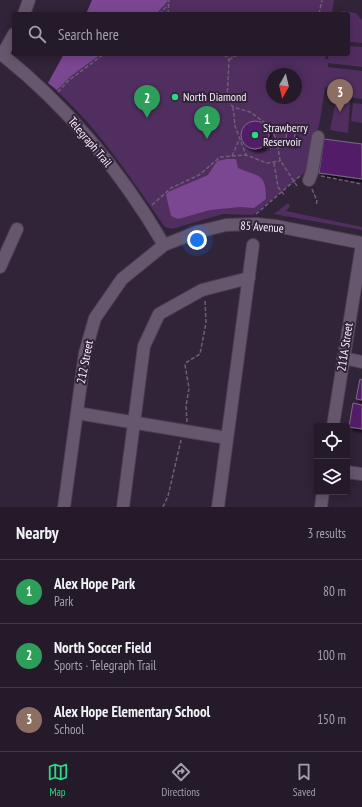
<!DOCTYPE html>
<meta charset="utf-8">
<style>
:root{--surface:#251a2a;--page:#2d2332;--text:#f1f3f6;--muted:#a3a1a8;--line:#423847;--accent:#2bd884}
body{margin:0;font-family:"PT Sans Narrow",sans-serif;background:var(--page);color:var(--text)}
.controls{position:absolute;right:12px;bottom:12px;display:grid;overflow:hidden;border-radius:4px;box-shadow:0 2px 10px #0003}
.controls button{width:36px;height:36px;display:grid;place-items:center;padding:0;border:0;border-bottom:1px solid var(--line);background:var(--surface);color:var(--text);font:20px sans-serif}
.compass{position:absolute;left:266px;top:68px;width:36px;height:36px;border-radius:50%;background:var(--surface);box-shadow:0 2px 10px #0003;rotate:188deg}
.you{position:absolute;left:197px;top:240px;width:14px;height:14px;margin:-10px;border:3px solid #fff;border-radius:50%;background:#1a73e8;box-shadow:0 0 0 6px #1a73e833}
.badge{display:grid;place-items:center;width:26px;height:26px;border-radius:50%;background:var(--accent);color:#fff;font-size:13px;font-weight:700}
.pin{position:absolute;translate:-50% -33px;filter:drop-shadow(0 1px 2px #0008)}
.pin::after{content:'';position:absolute;top:21px;width:14px;height:12px;background:inherit;clip-path:polygon(0 0,100% 0,50% 100%)}
.list{margin:0;padding:0;list-style:none}
h2{display:flex;justify-content:space-between;align-items:center;height:52px;margin:0;padding:0 16px;font-size:17px}
h2 small{font-size:13px;font-weight:400;color:var(--muted)}
.list li{display:grid;grid-template-columns:26px 1fr auto;gap:12px;align-items:center;box-sizing:border-box;height:64px;padding:0 16px;border-top:1px solid var(--line)}
.list b{display:block;font-size:15px;white-space:nowrap}
.list p{margin:0;font-size:13px;white-space:nowrap;color:var(--muted)}
.list em{font-size:13px;font-style:normal;color:var(--muted)}
.icon{flex:none;width:22px;height:22px;fill:none;stroke:currentColor;stroke-width:2;stroke-linecap:round;stroke-linejoin:round}
.map{position:relative;flex:none;width:362px;height:507px;overflow:hidden}
.search{position:absolute;background:var(--surface);box-shadow:0 2px 10px #0003;left:12px;right:12px;top:12px;height:44px;display:flex;align-items:center;gap:10px;box-sizing:border-box;padding:0 14px;border-radius:4px;color:var(--muted);font-size:15px}
.sheet{height:244px;background:var(--surface)}
nav{display:flex;justify-content:space-around;align-items:center;box-sizing:border-box;height:56px;border-top:1px solid var(--line);background:var(--surface);font-size:11px;color:var(--muted)}
nav a{display:grid;justify-items:center;gap:2px}
nav .on{color:var(--accent)}
.map>svg:first-child{display:block}
.green{fill:#512e60;fill-rule:evenodd}
.forest{fill:#7b4792}
.building{fill:#531f67;stroke:#7a6a82;filter:url(#shadow)}
.lines{fill:none;stroke-linecap:round;stroke-linejoin:round}
.minor-casing{stroke:#4a3e50;stroke-width:14}
.path{stroke:#6d6073;stroke-width:1.5;stroke-dasharray:4 2;stroke-linecap:butt}
.minor{stroke:#67576e;stroke-width:12}
.poi-dot{fill:#2bd884;stroke:#312338;stroke-width:1.5}
.labels{text-anchor:middle;stroke-width:4;stroke-linejoin:round;paint-order:stroke}
.poi-label{font-size:12px;fill:#f8effd;stroke:#312338;text-anchor:start}
.street-label{font-size:12px;fill:#f8effd;stroke:#312338}
</style>
<div class="map">
<svg width="362" height="507" viewBox="0 0 362 507">
<defs>
<filter id="shadow"><feDropShadow dx="3.5" dy="3.5" stdDeviation="1" flood-color="#0009"/></filter>
</defs>
<rect width="100%" height="100%" fill="#312338"/>
<!-- green -->
<path class="green" d="M92 0H334L332 14H86Z
M342 11 356 13 362 20V43L353 42 348 43V14H339Z
M348 46 362 47V67L328 63V67L362 71V99L345 97 341 89 325 87 320 120 309 169 253 215 223 214 172 229 165 227C129 176 96 124 48 83L64 54H326L325 59H328L329 54H348ZM272 74H296V98H272Z
M336 100 350 102 348 133 330 130Z
M353 103 362 104V123L351 121Z
M288 203 290 206 286 211 362 227V230L274 214Z"/>
<!-- forest -->
<path class="forest" d="M92 0H167L168 1 156 14H86Z
M64 54H101L71 76 57 90 48 83Z
M227 159H236L238 168C259 177 266 173 266 199L254 208 240 207 210 210 178 219 171 216 166 195 168 192 208 175 217 161Z"/>
<!-- building -->
<path class="building" d="M241 135a14 14 0 1 1 28 0a14 14 0 1 1-28 0Z
M287 132 295 133 294 144 285 143Z
M324 139 362 144V179L319 173Z
M360 379 362 380V400L356 399Z
M353 403 362 405V429L349 427Z"/>
<g class="lines">
<!-- minor casing -->
<g class="minor-casing">
<path id="minor" d="M24 14 29 0
M0 53C66 105 122 173 164 245
M2 55 14 34
M309 180 312 172 318 137
M0 267 17 229
M343 358 362 362
M77 413 227 438
M333 426 362 244
M347 472 362 474
M64 507 85 353 95 318 122 279 164 245 197 232 226 225 257 224 276 226 362 243
M123 507 144 346 159 314 202 290 249 278
M218 507 253 245
M321 507 323 492"/>
</g>
<!-- path -->
<path class="path" d="M159 14 169 4
M168 14 169 0
M319 14 322 0
M224 54 229 60 227 100 233 107 250 112 271 127 277 142 280 160 297 186
M225 55 235 56
M229 60 235 56 243 54
M58 92 68 81 104 54
M233 107 235 126 246 155 267 163 280 161
M232 156 239 140
M274 163 278 187 285 196
M321 176 362 184
M312 189 317 201 316 205
M152 205 171 188 199 175 220 157 246 155
M256 214 300 176
M187 422 186 406 189 388 185 365 187 362 200 354 206 323 205 299
M163 507 168 496 181 440"/>
<!-- minor -->
<use href="#minor" class="minor"/>
</g>
<!-- markers -->
<g class="poi-dot">
<circle cx="175" cy="97" r="4"/>
<circle cx="255" cy="135" r="4"/>
</g>
<g class="labels">
<!-- poi labels -->
<g class="poi-label">
<text x="183" y="101">North Diamond</text>
<text x="263" y="132">Strawberry<tspan x="263" dy="14">Reservoir</tspan></text>
</g>
<!-- street labels -->
<g class="street-label">
<text transform="translate(90 142) rotate(50)" y="4">Telegraph Trail</text>
<text transform="translate(262 227) rotate(4)" y="4">85 Avenue</text>
<text transform="translate(345 347) rotate(-81)" y="4">211A Street</text>
<text transform="translate(85 362) rotate(-79)" y="4">212 Street</text>
</g>
</g>
</svg>
<div class="controls">
<button><svg class="icon" aria-label="locate" viewBox="0 0 24 24"><circle cx="12" cy="12" r="6"/><path d="M12 2v4M12 18v4M2 12h4M18 12h4"/></svg></button>
<button><svg class="icon" aria-label="layers" viewBox="0 0 24 24"><path d="M12 4l9 5-9 5-9-5zM3 14l9 5 9-5"/></svg></button>
</div>
<svg class="compass" viewBox="-18 -18 36 36"><path d="M0-13l5 13h-10z" fill="#e53935"/><path d="M0 13l5-13h-10z" fill="#a3a1a8"/></svg>
<div class="you"></div>
<div class="pin badge" style="left:207px;top:139px;background:#2e9e5b">1</div>
<div class="pin badge" style="left:147px;top:118px;background:#2e9e5b">2</div>
<div class="pin badge" style="left:340px;top:112px;background:#8d6e63">3</div>
<div class="search"><svg class="icon" aria-label="search" viewBox="0 0 24 24"><circle cx="10" cy="10" r="6"/><path d="M15 15l6 6"/></svg>Search here</div>
</div>
<section class="sheet">
<h2>Nearby<small>3 results</small></h2>
<ul class="list">
<li><span class="badge" style="background:#2e9e5b">1</span><div><b>Alex Hope Park</b><p>Park</p></div><em>80 m</em></li>
<li><span class="badge" style="background:#2e9e5b">2</span><div><b>North Soccer Field</b><p>Sports · Telegraph Trail</p></div><em>100 m</em></li>
<li><span class="badge" style="background:#8d6e63">3</span><div><b>Alex Hope Elementary School</b><p>School</p></div><em>150 m</em></li>
</ul>
</section>
<nav>
<a class="on"><svg class="icon" aria-label="map" viewBox="0 0 24 24"><path d="M3 6l6-2 6 2 6-2v14l-6 2-6-2-6 2zM9 4v14M15 6v14"/></svg>Map</a>
<a><svg class="icon" aria-label="directions" viewBox="0 0 24 24"><path d="M12 3l9 9-9 9-9-9zM9 14v-3h6M13 9l2 2-2 2"/></svg>Directions</a>
<a><svg class="icon" aria-label="saved" viewBox="0 0 24 24"><path d="M7 4h10v16l-5-4-5 4z"/></svg>Saved</a>
</nav>
